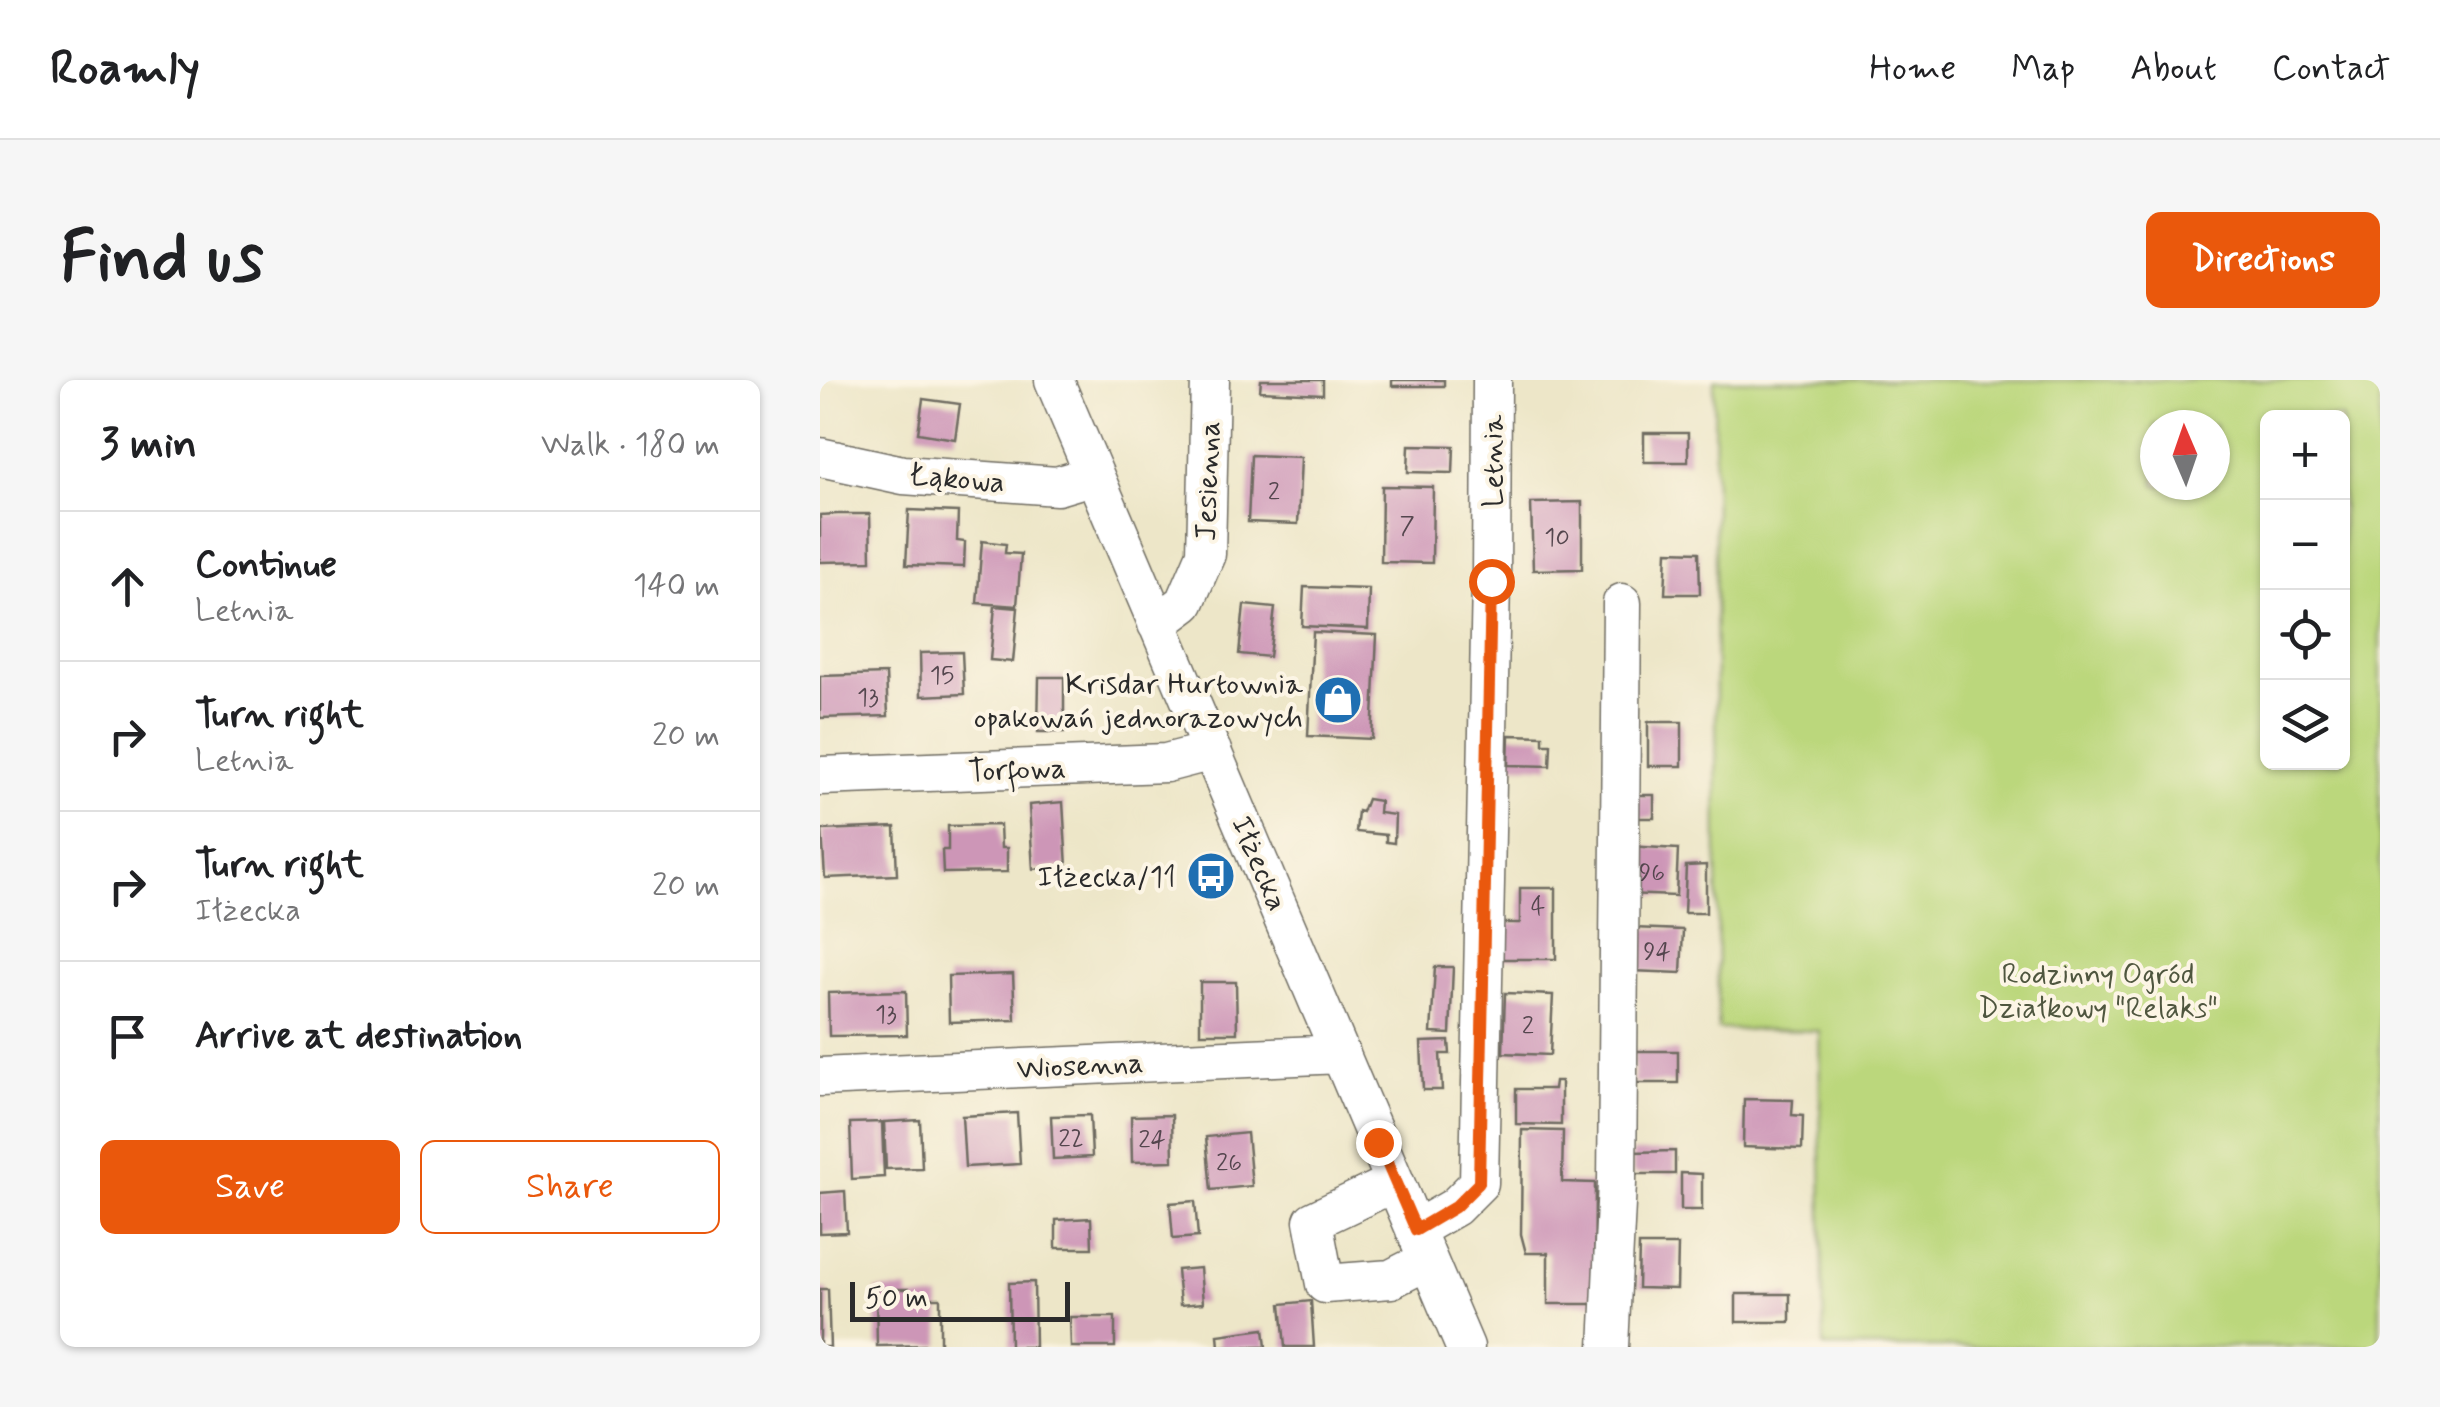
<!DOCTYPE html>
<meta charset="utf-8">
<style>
:root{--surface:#fff;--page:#f6f6f6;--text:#202124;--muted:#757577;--line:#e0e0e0;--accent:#ea580c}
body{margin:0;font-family:Mynerve,sans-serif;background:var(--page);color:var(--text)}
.controls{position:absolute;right:30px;top:30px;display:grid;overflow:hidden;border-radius:15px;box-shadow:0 2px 8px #0004}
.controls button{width:90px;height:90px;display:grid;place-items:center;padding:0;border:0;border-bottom:2px solid var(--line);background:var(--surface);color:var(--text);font:50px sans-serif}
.compass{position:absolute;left:1320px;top:30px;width:90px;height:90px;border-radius:50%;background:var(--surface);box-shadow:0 2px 8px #0004;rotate:358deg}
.scale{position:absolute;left:30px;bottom:25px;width:220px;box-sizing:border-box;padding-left:10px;border:5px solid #2b2b2b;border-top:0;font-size:28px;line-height:35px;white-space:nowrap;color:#2b2b2b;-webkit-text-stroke:8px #fcf5e5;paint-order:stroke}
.stop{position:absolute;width:30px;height:30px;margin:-22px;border:8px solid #ea580c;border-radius:50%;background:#fff}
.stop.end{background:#ea580c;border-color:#fff;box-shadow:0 2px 10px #0008}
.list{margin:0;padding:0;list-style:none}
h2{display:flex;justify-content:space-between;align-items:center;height:130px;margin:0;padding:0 40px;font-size:42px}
h2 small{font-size:32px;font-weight:400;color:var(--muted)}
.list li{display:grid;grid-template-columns:65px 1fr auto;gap:30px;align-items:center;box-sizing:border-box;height:150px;padding:0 40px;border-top:2px solid var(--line)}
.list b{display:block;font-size:38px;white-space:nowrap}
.list p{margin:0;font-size:32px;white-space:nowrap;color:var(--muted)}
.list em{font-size:32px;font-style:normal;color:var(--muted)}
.actions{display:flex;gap:20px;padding:30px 40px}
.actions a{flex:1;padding:22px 0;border:2px solid var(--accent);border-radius:15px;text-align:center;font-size:35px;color:var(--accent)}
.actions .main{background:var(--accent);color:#fff}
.icon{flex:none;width:55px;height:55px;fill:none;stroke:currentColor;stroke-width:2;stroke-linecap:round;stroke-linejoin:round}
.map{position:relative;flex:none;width:1560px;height:967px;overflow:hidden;border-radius:15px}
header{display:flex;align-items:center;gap:60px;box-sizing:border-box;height:140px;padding:0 50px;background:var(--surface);border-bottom:2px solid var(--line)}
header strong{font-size:48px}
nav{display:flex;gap:55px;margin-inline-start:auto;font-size:35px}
.intro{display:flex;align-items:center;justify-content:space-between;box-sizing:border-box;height:240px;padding:0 60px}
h1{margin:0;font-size:70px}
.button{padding:25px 45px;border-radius:15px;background:var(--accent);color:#fff;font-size:35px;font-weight:700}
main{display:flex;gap:60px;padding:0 60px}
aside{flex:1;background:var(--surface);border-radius:15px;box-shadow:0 2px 8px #0004}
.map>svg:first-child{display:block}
.green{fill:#bbd77c;stroke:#738154;stroke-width:2.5;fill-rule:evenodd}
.building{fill:#cd96b7}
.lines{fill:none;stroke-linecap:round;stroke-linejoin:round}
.minor-casing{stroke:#6f6c62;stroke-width:41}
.minor{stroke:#fff;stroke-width:38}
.route{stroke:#ea580c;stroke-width:12}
.labels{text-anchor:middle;stroke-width:8;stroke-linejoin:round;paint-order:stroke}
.number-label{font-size:25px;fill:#54464e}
.street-label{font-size:30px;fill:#2b2b2b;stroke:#fcf5e5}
.poi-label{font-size:30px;fill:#2b2b2b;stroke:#fcf5e5;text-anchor:end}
.park-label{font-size:30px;fill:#4f563f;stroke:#fcf5e5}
</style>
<header>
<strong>Roamly</strong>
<nav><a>Home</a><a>Map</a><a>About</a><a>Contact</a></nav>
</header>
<div class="intro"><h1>Find us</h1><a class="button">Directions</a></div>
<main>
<aside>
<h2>3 min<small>Walk · 180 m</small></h2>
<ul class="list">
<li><svg class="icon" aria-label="ahead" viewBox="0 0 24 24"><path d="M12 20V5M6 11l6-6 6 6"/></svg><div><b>Continue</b><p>Letnia</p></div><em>140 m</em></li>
<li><svg class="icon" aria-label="right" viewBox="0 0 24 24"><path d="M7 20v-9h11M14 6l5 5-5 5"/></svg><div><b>Turn right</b><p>Letnia</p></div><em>20 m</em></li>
<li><svg class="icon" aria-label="right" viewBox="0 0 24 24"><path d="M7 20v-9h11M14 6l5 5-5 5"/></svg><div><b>Turn right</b><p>Iłżecka</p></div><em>20 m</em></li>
<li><svg class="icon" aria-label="arrive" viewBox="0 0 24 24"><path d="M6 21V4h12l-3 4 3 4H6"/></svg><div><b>Arrive at destination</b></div></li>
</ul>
<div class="actions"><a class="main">Save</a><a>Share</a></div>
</aside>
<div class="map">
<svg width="1560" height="967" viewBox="0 0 1560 967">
<rect width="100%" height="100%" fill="#fcf5e5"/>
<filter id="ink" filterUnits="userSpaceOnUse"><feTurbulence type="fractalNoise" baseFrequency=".01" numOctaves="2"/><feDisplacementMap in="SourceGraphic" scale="20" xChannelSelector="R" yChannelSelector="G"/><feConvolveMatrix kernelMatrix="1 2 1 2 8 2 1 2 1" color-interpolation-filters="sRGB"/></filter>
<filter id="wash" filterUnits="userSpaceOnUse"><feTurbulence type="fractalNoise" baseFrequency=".0048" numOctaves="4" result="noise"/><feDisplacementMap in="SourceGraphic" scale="40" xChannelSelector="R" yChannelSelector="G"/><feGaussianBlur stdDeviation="2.25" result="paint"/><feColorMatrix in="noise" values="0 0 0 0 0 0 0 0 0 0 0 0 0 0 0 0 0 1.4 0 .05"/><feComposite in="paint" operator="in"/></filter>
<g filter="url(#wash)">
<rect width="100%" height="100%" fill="#ede6c8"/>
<!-- green -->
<path class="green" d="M894 0H1560V967H1004L999 651 898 649ZM1448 38H1522V382H1448ZM1335 45H1395V105H1335Z"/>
<g id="blocks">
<!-- building -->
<path class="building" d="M441 0H503V14L440 11Z
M572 0H624V6H572Z
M103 19 140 24 135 59 98 53Z
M824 53H868V82H824Z
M589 65 634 66 633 93 588 92Z
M431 75 481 77 478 144 428 142Z
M562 106 613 107 612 183 561 182Z
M762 122V189L713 190 711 123Z
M89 130 138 132 137 161 145 162 144 187 86 185Z
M18 134H50L51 181 0 182V135Z
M162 161 186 164 185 173 201 174 197 226 157 223Z
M847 171 879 172 880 214H845Z
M484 207 549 209 548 249 482 246Z
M424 225 455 228 449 277 419 274Z
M175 226 198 228 193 282 170 280Z
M493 252 557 255 552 359 488 356Z
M142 272 144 314 101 316 100 273Z
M66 294 68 336 0 338V296Z
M219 297H244V352H218Z
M828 342H862V386H828Z
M689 355 723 356V364H731L730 386 688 385Z
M811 415H834V438H811Z
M547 419 560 421 559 433 575 435 574 463 566 462V455L536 452 538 431 542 432Z
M243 422 247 487 213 489 209 425Z
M180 445 181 468H187V492L123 493 122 470H128V446Z
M75 447 77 495 5 498 2 450Z
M807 466 858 469 856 516 805 514Z
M886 485V533H864L866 486Z
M700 508H736V579H680V543H700Z
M813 548 863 550 861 593 812 591Z
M615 587H633L630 654 611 653Z
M193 594 195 640 129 642 128 596Z
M380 602H416L417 653H380Z
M86 611 87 655 9 656 8 613Z
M685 613 733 615 730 675 683 673Z
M629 661 630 674H620L622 710H603L601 662Z
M814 671H858V703H814Z
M735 701H741V745L696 744V709H734Z
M924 719 973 720 972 735 983 736 982 769 923 767Z
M197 733 200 784 145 787 142 736Z
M270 735 272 777 233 779 231 736Z
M352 735 353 781 312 782 311 736Z
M100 740 102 788 66 789 64 742Z
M62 742 64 797 32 799 30 743Z
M702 750 743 751 742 802 775 803 774 924H728V873H706L701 854Z
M427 753 432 806 391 810 386 757Z
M855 771V794H813L812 772Z
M861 793 882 794V830H861Z
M25 811 27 852 0 853V813Z
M375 821 378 857 353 859 350 823Z
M271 838 272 868H236V840Z
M819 865H858L857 909 818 908Z
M380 888 383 923 360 925 357 890Z
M214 902 215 967H190L189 903Z
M0 909H8L10 967H0Z
M56 909H88V918H120V965L57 966Z
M916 914H970V942H916Z
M491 921 494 967H465L461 924Z
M250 937H295V967H251Z
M444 949 446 967H399L398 955Z"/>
</g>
</g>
<g filter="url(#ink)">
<use href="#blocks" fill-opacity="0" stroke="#6f6c62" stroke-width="2.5"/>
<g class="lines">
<!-- minor casing -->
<g class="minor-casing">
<path id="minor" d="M234 0 645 967
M0 77 83 95 237 106 274 95
M337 244 365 223 386 174 390 0
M0 396 346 383 392 371
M0 697 521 674
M575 802 493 841 505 904 571 899 608 880
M595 850 635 827 659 803 671 201 672 0
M789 967 797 803 802 223"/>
</g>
<!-- minor -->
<use href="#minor" class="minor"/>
</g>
</g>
<g class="lines" filter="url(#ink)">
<!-- route -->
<path class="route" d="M558 762 596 850 635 827 659 803 671 201"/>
</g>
<!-- icons -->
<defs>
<g id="shop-disc" transform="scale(2.5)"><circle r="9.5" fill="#1f6fb2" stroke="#fcf5e5"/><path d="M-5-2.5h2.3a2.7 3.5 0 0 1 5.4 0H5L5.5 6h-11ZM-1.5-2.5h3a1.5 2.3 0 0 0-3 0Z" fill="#fff"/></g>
<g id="bus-disc" transform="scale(2.5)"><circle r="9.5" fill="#1f6fb2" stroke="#fcf5e5"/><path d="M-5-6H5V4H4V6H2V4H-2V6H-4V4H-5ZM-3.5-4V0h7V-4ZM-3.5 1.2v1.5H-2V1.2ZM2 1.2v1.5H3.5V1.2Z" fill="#fff"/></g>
</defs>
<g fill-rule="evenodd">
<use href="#shop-disc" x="518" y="320"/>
<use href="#bus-disc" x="391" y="496"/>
</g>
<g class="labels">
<!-- number labels -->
<g class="number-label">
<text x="454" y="119">2</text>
<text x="587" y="153">7</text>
<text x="737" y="165">10</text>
<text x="122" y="303">15</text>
<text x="48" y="325">13</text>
<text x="832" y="500">96</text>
<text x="718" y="534">4</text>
<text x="837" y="579">94</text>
<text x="66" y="642">13</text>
<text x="708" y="653">2</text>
<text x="251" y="766">22</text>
<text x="332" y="767">24</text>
<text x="409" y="790">26</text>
</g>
<!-- street labels -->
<g class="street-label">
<text transform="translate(672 81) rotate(-90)" y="10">Letnia</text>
<text transform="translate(137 98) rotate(5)" y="10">Łąkowa</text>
<text transform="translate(387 101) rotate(-88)" y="10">Jesienna</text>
<text transform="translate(197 389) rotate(-2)" y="10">Torfowa</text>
<text transform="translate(440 483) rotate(67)" y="10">Iłżecka</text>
<text transform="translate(260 685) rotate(-3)" y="10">Wiosenna</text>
</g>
<!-- poi labels -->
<g class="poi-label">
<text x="483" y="313">Krisdar Hurtownia<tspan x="483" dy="34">opakowań jednorazowych</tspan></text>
<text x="356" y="506">Iłżecka/11</text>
</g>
<!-- park labels -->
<g class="park-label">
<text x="1278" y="603">Rodzinny Ogród<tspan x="1278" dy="34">Działkowy "Relaks"</tspan></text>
</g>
</g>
</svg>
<div class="controls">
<button>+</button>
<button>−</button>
<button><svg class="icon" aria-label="locate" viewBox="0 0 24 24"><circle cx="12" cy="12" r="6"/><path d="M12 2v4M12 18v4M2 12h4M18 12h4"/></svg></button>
<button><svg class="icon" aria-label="layers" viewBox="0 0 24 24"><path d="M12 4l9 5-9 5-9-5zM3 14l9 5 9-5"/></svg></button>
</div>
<svg class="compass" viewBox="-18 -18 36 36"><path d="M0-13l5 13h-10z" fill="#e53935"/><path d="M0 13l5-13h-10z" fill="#757577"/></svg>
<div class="scale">50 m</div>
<div class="stop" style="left:671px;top:201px"></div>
<div class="stop end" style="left:558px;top:762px"></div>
</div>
</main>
